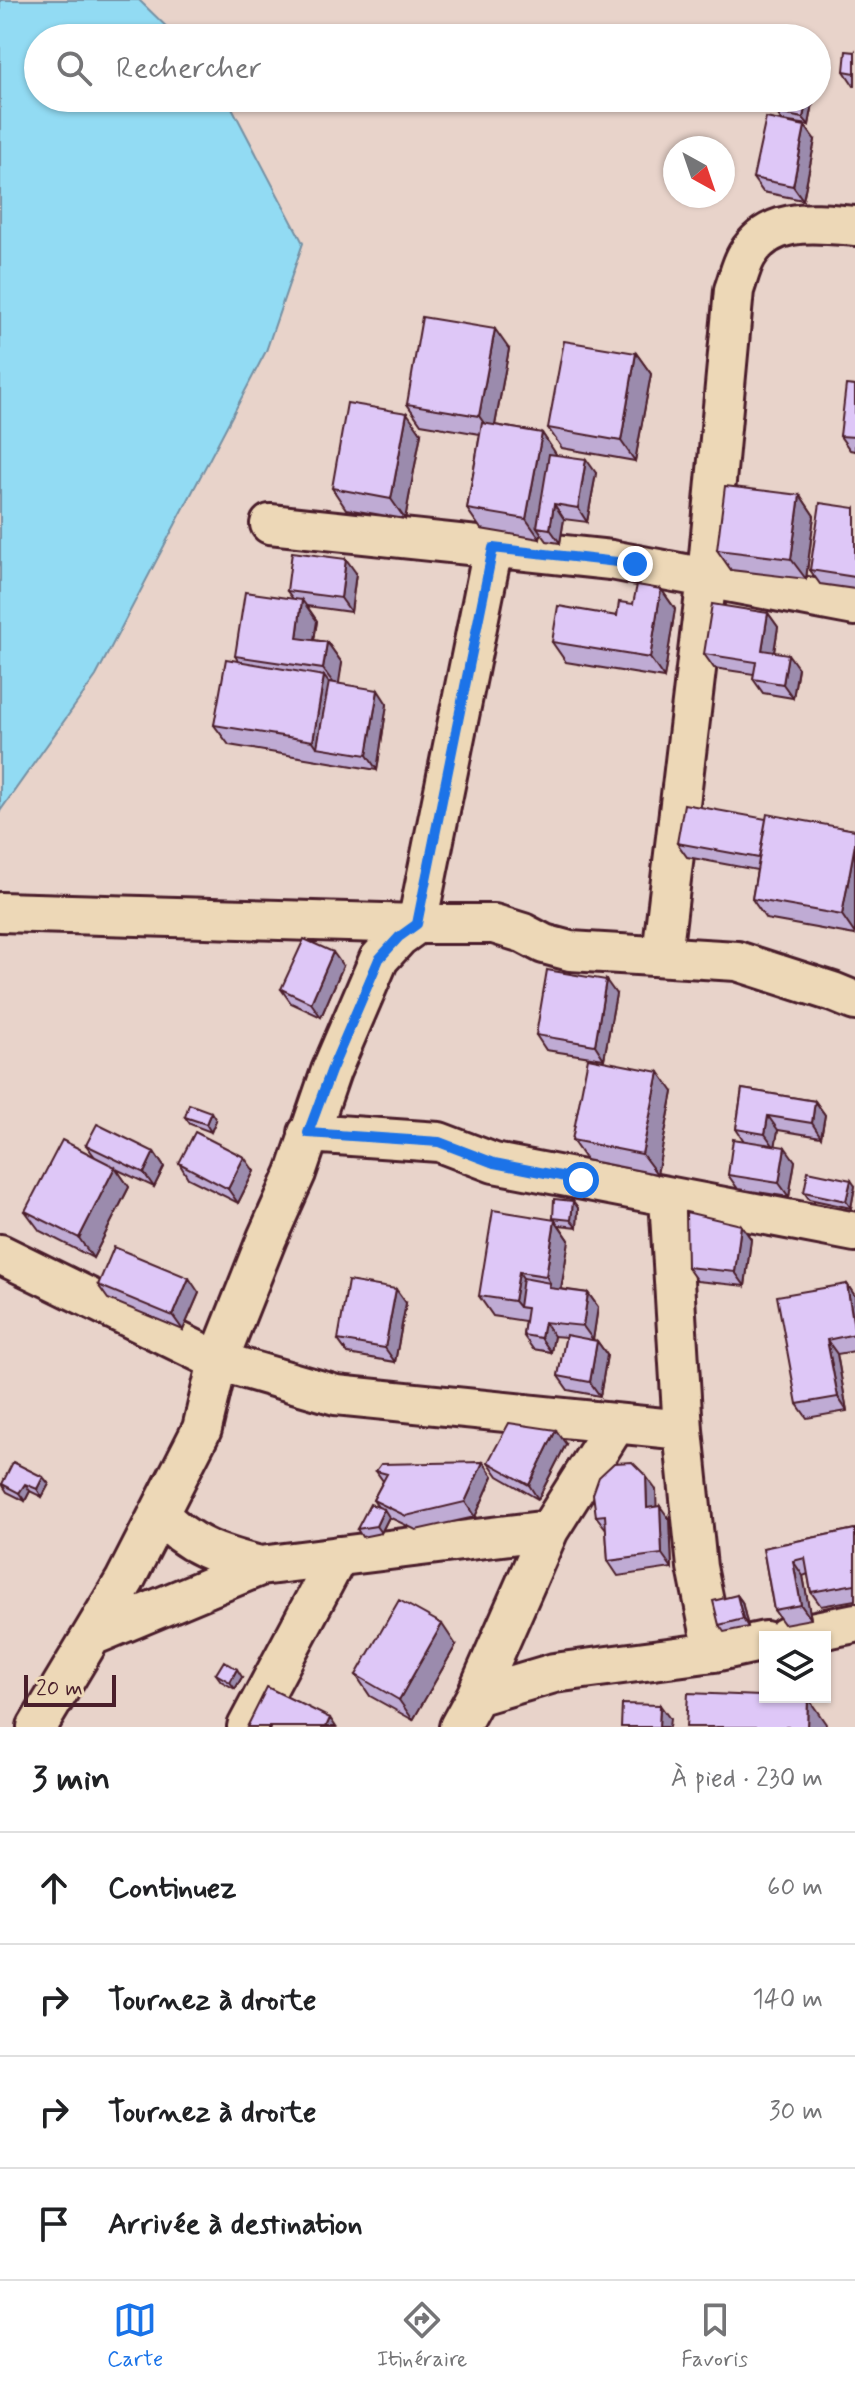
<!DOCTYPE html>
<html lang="fr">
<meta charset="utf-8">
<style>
:root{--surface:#fff;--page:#f2f2f2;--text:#202124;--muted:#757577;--line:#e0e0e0;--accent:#1a73e8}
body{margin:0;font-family:Mynerve,sans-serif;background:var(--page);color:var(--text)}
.controls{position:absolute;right:24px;bottom:24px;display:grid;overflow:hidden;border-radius:0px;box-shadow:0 2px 6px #0004}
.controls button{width:72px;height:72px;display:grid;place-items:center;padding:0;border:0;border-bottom:2px solid var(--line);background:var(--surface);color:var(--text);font:40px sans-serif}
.compass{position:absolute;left:663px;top:136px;width:72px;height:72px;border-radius:50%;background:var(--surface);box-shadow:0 2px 6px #0004;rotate:140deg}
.scale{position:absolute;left:24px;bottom:20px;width:92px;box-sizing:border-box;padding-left:8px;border:4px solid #4a1f2b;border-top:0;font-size:22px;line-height:28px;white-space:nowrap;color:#4a1f2b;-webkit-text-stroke:6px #edd8b7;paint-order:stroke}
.stop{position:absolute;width:24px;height:24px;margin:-18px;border:6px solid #1a73e8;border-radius:50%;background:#fff}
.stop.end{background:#1a73e8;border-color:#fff;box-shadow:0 2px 8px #0008}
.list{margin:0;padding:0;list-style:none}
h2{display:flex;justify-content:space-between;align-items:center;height:104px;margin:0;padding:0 32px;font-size:34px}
h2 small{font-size:26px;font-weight:400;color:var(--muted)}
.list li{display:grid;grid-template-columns:52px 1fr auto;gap:24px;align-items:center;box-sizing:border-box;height:112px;padding:0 32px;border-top:2px solid var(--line)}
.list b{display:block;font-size:30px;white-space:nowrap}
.list em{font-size:26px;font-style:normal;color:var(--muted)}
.icon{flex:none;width:44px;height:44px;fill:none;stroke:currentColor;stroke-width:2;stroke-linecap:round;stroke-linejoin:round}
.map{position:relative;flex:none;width:855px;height:1727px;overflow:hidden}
.search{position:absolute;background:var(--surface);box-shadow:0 2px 6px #0004;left:24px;right:24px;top:24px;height:88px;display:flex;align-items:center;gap:20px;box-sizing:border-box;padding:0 28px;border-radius:44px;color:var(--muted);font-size:30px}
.sheet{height:552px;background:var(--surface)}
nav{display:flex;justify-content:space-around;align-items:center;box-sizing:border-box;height:112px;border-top:2px solid var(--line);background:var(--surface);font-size:22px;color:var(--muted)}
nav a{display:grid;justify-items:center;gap:4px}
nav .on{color:var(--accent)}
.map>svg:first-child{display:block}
.water{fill:#92dbf3;stroke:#7590a3;stroke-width:2}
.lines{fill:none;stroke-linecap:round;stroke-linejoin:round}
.minor-casing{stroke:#4a1f2b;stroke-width:44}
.minor{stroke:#edd8b7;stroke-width:38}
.wall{fill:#bfabd4;stroke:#4a1f2b;stroke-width:2}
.shaded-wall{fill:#9b8bad;stroke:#4a1f2b;stroke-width:2}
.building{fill:#dec7f7;stroke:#4a1f2b;stroke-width:2}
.route{stroke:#1a73e8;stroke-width:10}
</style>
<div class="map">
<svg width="855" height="1727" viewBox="0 0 855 1727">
<rect width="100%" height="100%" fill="#e8d3ca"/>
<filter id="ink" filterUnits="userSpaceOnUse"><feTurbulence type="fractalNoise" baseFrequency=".0125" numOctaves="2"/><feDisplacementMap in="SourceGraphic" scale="16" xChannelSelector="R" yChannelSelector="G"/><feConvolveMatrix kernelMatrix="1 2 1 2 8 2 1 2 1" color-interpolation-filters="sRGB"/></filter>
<g filter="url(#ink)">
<!-- water -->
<path class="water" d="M0 0H139L178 38H38V98H227L303 243 266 351 96 676 0 811Z"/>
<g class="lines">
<!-- minor casing -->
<g class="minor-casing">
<path id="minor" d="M270 524 611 560 855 606
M0 912 417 924H494L523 933 544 944 570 951 737 961 833 992 855 1001
M662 955 707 577 734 290C738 279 741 265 747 255 771 215 817 223 855 226
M308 1133 439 1142 494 1163 855 1232
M669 1198 683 1430 697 1567 714 1652
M0 1254 218 1361 336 1395 683 1430
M160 1514C187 1546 221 1556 260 1566
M92 1636 260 1566 549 1530
M786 1637 855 1623
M476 1696 549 1530 616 1424
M37 1727 125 1580 202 1429 218 1361 267 1238 296 1173 331 1071 379 959 399 937 417 924 493 548
M247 1727 338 1556
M459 1727 476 1696 554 1673 714 1652 765 1641"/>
</g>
<!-- minor -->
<use href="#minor" class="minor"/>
</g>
<!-- wall -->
<path class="wall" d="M855 52V86H854L844 71Z
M813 103 809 125 782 121 777 113Z
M815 140 803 200 763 192 753 178Z
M509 349 495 425 542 433 556 455 596 473 587 522 564 519 560 543 547 541 541 533 540 539 481 529 467 509 480 434 421 424 407 404Z
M636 353 651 374 635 461 562 448 548 428Z
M855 386V451L850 450 840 436Z
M421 433 405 519 346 509 332 488Z
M800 495 814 516 806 579 731 570 717 550Z
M855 508V589L820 584 810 570Z
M356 573 351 612 307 606 317 621 314 640 327 642 342 663 338 683 387 704 377 770 229 745 214 725 239 662 235 656 293 599 287 591Z
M661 589 675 609 664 678 566 662 552 642 617 616 633 604Z
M768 613 778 627 774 652 798 668 793 698 763 693 753 679 754 674 714 668 704 654Z
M766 819 855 830V935L766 919 752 899 757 870 687 857 677 843Z
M343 966 321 1017 291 1003 281 989Z
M616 994 604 1059 546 1050 536 1035Z
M742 1089 815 1101 825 1115 821 1137 778 1130 775 1146 795 1161 789 1197 738 1189 728 1175 744 1141 736 1129Z
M673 1092 657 1174 586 1160 572 1140Z
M185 1117 216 1120 211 1132 190 1124Z
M86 1145 154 1152 164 1167 154 1187 116 1169 129 1187 93 1258 40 1231 25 1211 95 1157Z
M179 1163 254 1171 238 1203 188 1178Z
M855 1186 851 1208 809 1199 804 1192Z
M573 1201 578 1208 577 1227 559 1225 569 1240 561 1289 588 1293 598 1307 593 1340 597 1341 607 1355 600 1396 568 1390 558 1376 566 1337 554 1336 551 1352 533 1349 523 1335 525 1321 493 1316 479 1296 554 1219 553 1218Z
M741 1225 751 1239 745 1286 697 1281 687 1267Z
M847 1284 855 1296V1351L837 1354 847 1411 807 1418 797 1404Z
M98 1285 199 1293 183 1330 108 1299Z
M406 1303 395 1362 348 1354 338 1340Z
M566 1444 538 1499 498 1476 488 1462Z
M483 1462 493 1476 475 1517 416 1530 389 1517 381 1533 362 1537 357 1529 378 1507 373 1500 383 1481 376 1471Z
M2 1484H49L42 1497 30 1491 25 1501 7 1492Z
M656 1490V1506L670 1520 672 1568 618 1576 608 1561 606 1529 596 1516Z
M855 1529V1600L821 1606 811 1592 808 1574 803 1576 811 1619 784 1624 774 1610 763 1548Z
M737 1595 742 1602 748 1627 724 1632 719 1625Z
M456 1645 413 1720 370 1696 356 1675Z
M216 1674 242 1677 235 1689 221 1681Z"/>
<!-- shaded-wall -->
<path class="shaded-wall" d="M807 98H809L813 103 809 125 803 118Z
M805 126 815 140 803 200 793 186Z
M495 329 509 349 493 436 479 416Z
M636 353 651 374 635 461 621 441Z
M407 413 421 433 405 519 391 499Z
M542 433 556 454 542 528 537 527 541 533 540 539 526 519Z
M586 459 596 473 587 522 578 508Z
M800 495 814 516 806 579 791 559Z
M554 504 564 519 560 543 550 529Z
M346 559 356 573 351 612 341 598Z
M661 589 675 609 664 678 650 658Z
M302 600 317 621 311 658 297 638Z
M768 613 778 627 772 664 762 650Z
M327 642 342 663 338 689 323 669Z
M788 654 798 668 793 698 783 684Z
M324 676 338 696 317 747 313 741Z
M378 690 387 704 377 770 367 755Z
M855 844V934L842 915Z
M333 952 343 966 321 1017 311 1003Z
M606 980 616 994 604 1059 595 1045Z
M659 1072 673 1092 657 1174 642 1154Z
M815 1101 825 1115 821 1137 812 1123Z
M211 1112 216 1120 211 1132 206 1124Z
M768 1116 778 1130 775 1148 765 1134Z
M785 1147 795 1161 789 1197 779 1183Z
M154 1152 164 1167 154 1187 144 1173Z
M244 1157 254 1171 238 1203 228 1189Z
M115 1167 129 1187 93 1258 79 1238Z
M851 1180 855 1186 851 1208 846 1201Z
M573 1201 578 1208 577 1227 571 1220Z
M555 1220 569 1240 559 1302 549 1288 550 1283 546 1276Z
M741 1225 751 1239 745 1286 735 1272Z
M519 1272 533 1293 527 1308 519 1307 514 1301Z
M189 1278 199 1293 183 1330 173 1316Z
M847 1284 855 1296V1332Z
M396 1289 406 1303 395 1362 385 1348Z
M588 1293 598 1307 593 1340 583 1326Z
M544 1322 554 1336 551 1352 541 1338Z
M827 1340 837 1354 847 1411 838 1397Z
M597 1341 607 1355 600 1396 590 1382Z
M556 1430 566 1444 538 1499 529 1485Z
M483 1462 493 1476 475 1517 465 1502Z
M646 1476 656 1490 657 1522 647 1508Z
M43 1477 49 1484 42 1497 37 1489Z
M25 1484 30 1491 25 1501 19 1493Z
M660 1506 670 1520 672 1568 662 1554Z
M384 1509 389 1517 381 1533 376 1526Z
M793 1561 803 1576 811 1619 801 1605Z
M737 1595 742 1602 748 1627 743 1619Z
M442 1624 456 1645 413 1720 399 1700Z
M237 1669 242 1677 235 1689 230 1682Z
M808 1698 826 1724V1727H807Z
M660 1705 670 1719 669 1727H659Z
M330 1718 336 1727H326Z"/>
<!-- building -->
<path class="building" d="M846 51 855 52V73L844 71Z
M780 98H807L803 118 777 113Z
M766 118 805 126 793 186 753 178Z
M422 317 495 329 479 416 407 404Z
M564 341 636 353 621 441 548 428Z
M846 385 855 386V437L840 436Z
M347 403 407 413 391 499 332 488Z
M482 423 542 433 526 519 467 509Z
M549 454 586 459 578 508 554 504 550 529 537 527Z
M725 486 800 495 791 559 717 550Z
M820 503 855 508V577L810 570Z
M292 552 346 559 341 598 287 591Z
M637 585 661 589 650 658 552 642 558 606 617 616 619 602 633 604Z
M245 592 302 600 297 638 327 642 323 669 235 656Z
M712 604 768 613 762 650 788 654 783 684 753 679 756 662 704 654Z
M226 659 324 676 313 741 214 725Z
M329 682 378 690 367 755 317 747Z
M684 804 766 819 759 858 677 843Z
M767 814 855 830V844L842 915 752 899Z
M304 939 333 952 311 1003 281 989Z
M547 970 606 980 595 1045 536 1035Z
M588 1058 659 1072 642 1154 572 1140Z
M742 1089 815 1101 812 1123 768 1116 765 1134 736 1129Z
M189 1104 211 1112 206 1124 185 1117Z
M97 1124 154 1152 144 1173 86 1145Z
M195 1132 244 1157 228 1189 179 1163Z
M733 1139 785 1147 779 1183 728 1175Z
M62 1140 115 1167 79 1238 25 1211Z
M808 1171 851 1180 846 1201 804 1192Z
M554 1199 573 1201 571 1220 553 1218Z
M493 1210 555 1220 546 1276 519 1272 514 1301 479 1296Z
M686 1212 741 1225 735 1272 687 1267Z
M114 1247 189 1278 173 1316 98 1285Z
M523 1278 550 1283 549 1288 588 1293 583 1326 544 1322 541 1338 523 1335 527 1308 519 1307Z
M348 1281 396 1289 385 1348 338 1340Z
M847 1284 855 1334 827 1340 838 1397 797 1404 777 1296Z
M566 1335 597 1341 590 1382 558 1376Z
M509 1423 556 1430 529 1485 488 1462Z
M13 1462 43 1477 37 1489 25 1484 19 1493 2 1484Z
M483 1462 465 1502 406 1516 373 1500 387 1474 376 1471 381 1464Z
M632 1462 646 1476 647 1508 660 1506 662 1554 608 1561 605 1515 596 1516 593 1494 599 1477 614 1463Z
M370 1504 384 1509 376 1526 357 1529Z
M855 1529V1584L811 1592 805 1558 793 1561 801 1605 774 1610 763 1548Z
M737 1595 743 1619 719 1625 713 1601Z
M399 1600 442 1624 399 1700 356 1675Z
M224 1661 237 1669 230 1682 216 1674Z
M267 1687 330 1718 326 1727H247Z
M688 1693 808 1698 807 1727H686Z
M622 1704 660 1705 659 1727H621Z"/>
</g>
<g class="lines" filter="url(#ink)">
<!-- route -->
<path class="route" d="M581 1180 494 1163 439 1142 308 1133 331 1071 379 959 399 937 417 924 493 548 635 564"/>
</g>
</svg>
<div class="controls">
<button><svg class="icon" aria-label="layers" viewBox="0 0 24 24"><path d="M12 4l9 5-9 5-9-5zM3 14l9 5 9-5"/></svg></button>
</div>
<svg class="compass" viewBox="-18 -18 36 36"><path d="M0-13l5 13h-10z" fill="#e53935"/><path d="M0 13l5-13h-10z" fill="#757577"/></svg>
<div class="scale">20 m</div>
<div class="stop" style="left:581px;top:1180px"></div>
<div class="stop end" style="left:635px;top:564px"></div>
<div class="search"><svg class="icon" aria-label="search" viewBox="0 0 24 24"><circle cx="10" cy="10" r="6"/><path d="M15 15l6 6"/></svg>Rechercher</div>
</div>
<section class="sheet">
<h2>3 min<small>À pied · 230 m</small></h2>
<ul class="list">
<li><svg class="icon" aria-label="ahead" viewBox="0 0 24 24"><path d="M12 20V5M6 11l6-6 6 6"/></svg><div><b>Continuez</b></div><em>60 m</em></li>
<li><svg class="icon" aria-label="right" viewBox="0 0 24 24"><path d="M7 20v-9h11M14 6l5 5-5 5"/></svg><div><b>Tournez à droite</b></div><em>140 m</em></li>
<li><svg class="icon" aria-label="right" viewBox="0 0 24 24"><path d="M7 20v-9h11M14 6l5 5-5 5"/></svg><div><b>Tournez à droite</b></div><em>30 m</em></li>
<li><svg class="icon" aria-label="arrive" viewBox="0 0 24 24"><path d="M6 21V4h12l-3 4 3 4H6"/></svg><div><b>Arrivée à destination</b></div></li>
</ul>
</section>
<nav>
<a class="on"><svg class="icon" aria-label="map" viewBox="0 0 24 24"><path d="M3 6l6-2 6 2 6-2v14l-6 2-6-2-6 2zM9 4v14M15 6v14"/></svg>Carte</a>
<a><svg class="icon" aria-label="directions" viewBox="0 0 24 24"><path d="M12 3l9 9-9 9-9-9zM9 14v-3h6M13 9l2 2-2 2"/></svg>Itinéraire</a>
<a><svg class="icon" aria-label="saved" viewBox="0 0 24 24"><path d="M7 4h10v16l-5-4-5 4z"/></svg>Favoris</a>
</nav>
